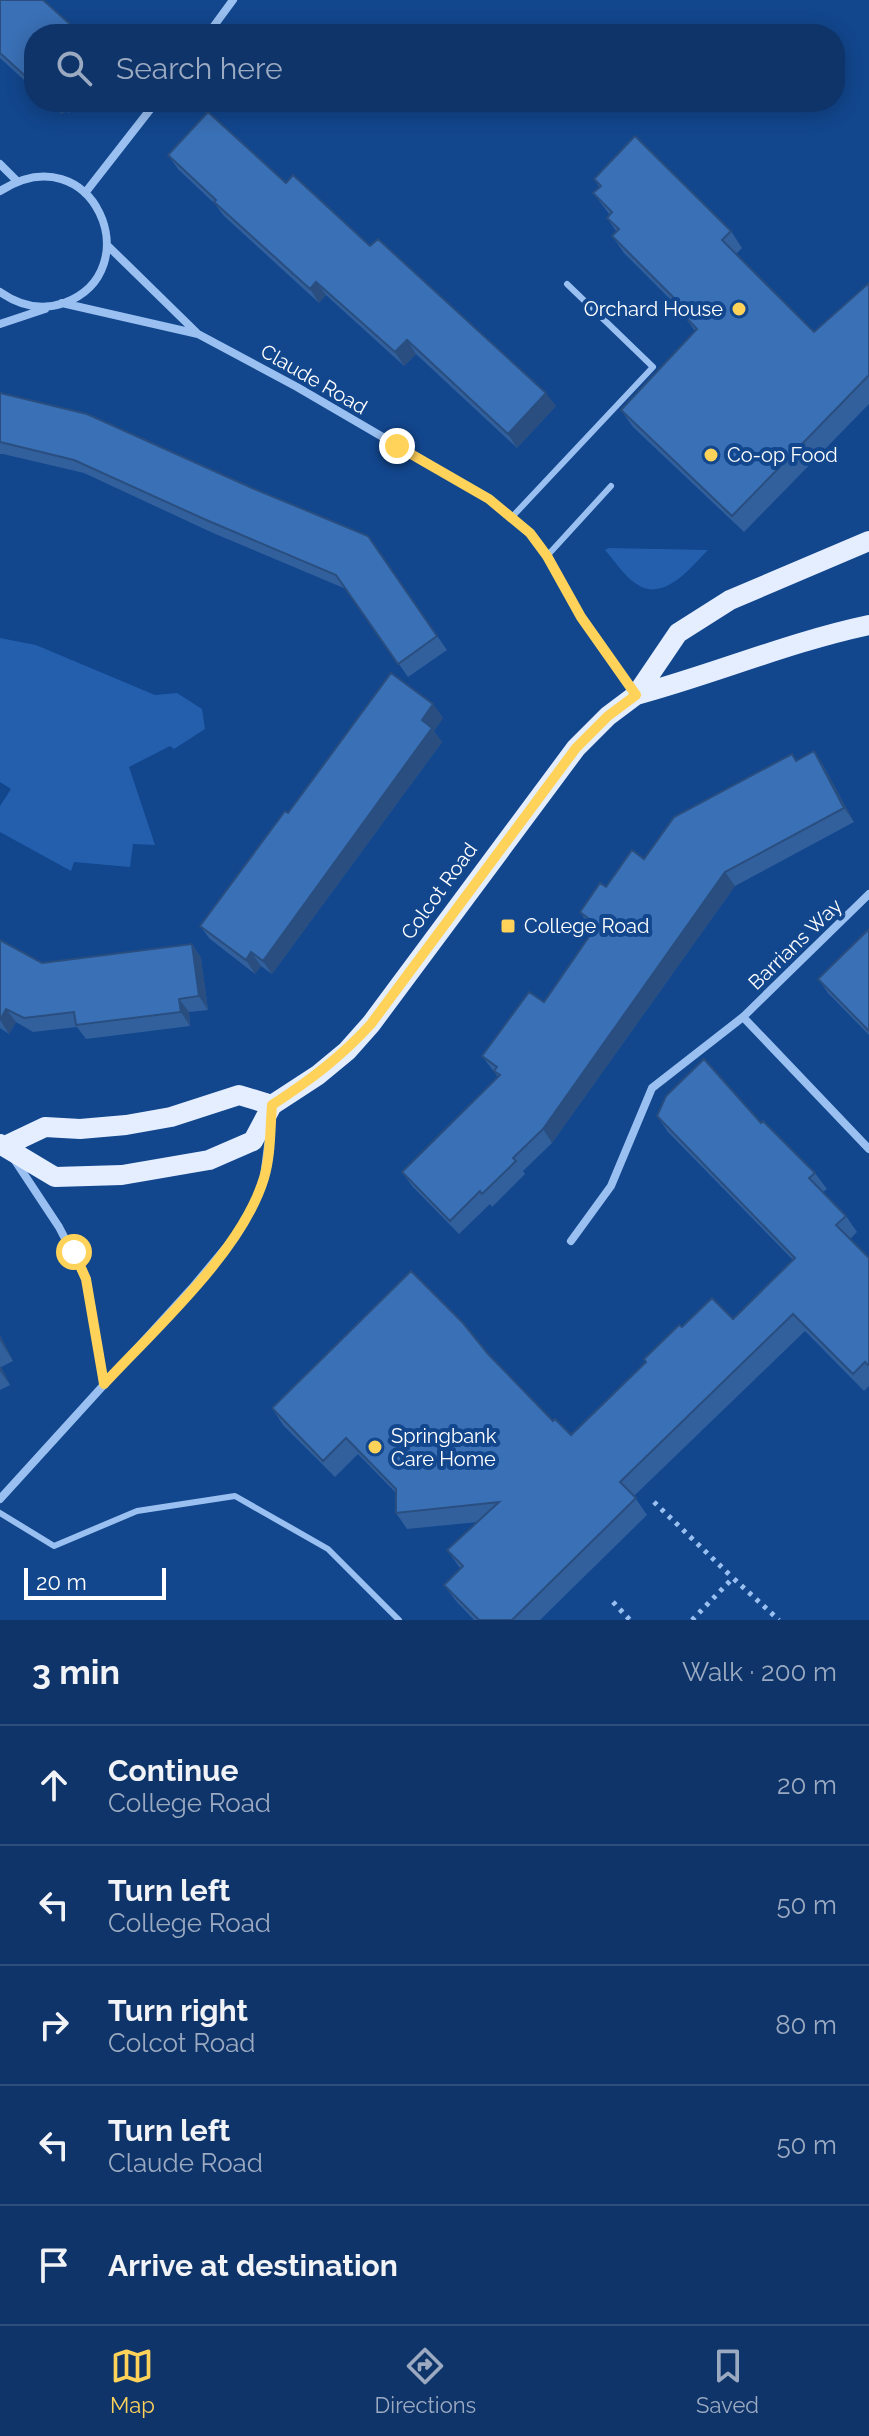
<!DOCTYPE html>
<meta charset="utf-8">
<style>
:root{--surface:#0e346a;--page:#173c70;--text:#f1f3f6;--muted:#9baac1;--line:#2e4f7e;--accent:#ffd25a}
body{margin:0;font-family:Raleway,sans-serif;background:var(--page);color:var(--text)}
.scale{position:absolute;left:24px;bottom:20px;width:142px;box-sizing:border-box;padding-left:8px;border:4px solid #fff;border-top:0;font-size:22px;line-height:28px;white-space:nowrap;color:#fff;-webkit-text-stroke:6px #12468d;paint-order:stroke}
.stop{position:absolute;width:24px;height:24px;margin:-18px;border:6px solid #ffd25a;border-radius:50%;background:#fff}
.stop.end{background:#ffd25a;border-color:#fff;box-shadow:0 2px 8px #0008}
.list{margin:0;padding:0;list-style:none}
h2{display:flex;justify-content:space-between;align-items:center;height:104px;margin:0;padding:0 32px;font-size:34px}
h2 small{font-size:26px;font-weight:400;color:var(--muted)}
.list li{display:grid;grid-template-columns:52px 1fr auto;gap:24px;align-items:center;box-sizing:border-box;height:120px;padding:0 32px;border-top:2px solid var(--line)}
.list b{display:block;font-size:30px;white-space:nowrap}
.list p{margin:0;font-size:26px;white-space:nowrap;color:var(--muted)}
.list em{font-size:26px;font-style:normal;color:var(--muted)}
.icon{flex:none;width:44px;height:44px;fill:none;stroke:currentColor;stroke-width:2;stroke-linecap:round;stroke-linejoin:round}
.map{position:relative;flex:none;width:869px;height:1620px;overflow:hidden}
.search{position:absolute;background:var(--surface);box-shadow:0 4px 20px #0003;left:24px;right:24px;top:24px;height:88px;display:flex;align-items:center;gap:20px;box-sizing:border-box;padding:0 28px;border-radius:32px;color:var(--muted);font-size:30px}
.sheet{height:704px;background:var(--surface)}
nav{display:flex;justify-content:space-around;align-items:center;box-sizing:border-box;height:112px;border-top:2px solid var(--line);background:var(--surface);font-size:22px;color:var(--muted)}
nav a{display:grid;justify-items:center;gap:4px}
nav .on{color:var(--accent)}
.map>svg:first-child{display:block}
.green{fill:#235fac}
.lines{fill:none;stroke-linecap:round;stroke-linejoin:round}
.path{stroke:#9ac0f1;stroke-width:5;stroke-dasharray:4 6;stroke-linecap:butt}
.service{stroke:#9ac0f1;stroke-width:6}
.minor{stroke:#9ac0f1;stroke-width:8}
.primary{stroke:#e4eeff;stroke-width:20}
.wall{fill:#32609d}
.shaded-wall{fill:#294e7f}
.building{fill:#3a70b6;stroke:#294e7f;stroke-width:2}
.route{stroke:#ffd25a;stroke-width:10}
.poi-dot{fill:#ffd25a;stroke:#12468d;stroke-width:3}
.labels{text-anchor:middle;stroke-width:8;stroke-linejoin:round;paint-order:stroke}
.poi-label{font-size:20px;fill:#fff;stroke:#12468d;text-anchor:start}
.street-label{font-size:20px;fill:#fff;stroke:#12468d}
</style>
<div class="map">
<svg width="869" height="1620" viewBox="0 0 869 1620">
<rect width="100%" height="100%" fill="#12468d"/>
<!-- green -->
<path class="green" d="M609 548 708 550C690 568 663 604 635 583 624 576 614 560 605 550Z
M0 638 36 645 155 695 177 693 202 709 205 729 174 749 170 746 129 767 155 845 133 844 130 867 74 862 71 871 0 832V806L11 789 0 782Z"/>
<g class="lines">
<!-- path -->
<path class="path" d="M654 1502 733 1578
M613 1602 630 1620
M692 1620 733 1578 779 1620"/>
<!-- service -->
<path class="service" d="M512 517 653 367 567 284
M547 556 611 486
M0 1513 54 1546 137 1511 235 1496 328 1549 399 1620"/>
<!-- minor -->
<path class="minor" d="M208 34 233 0
M0 164 16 180
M0 191C93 132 151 271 64 303 41 311 20 306 0 292
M85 193 156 102
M107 245 197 333
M62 303 198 334 297 387 489 499 530 533 547 556 581 617 635 695
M0 324 45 309
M743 1017 869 1149
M14 1159 59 1227 86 1279 104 1384
M571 1241 611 1186 652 1088 743 1017 869 894
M0 1499 192 1288 238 1233 252 1209 264 1177 271 1122"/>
<!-- primary -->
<path class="primary" d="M636 695C714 674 789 642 869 625
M0 1144 55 1177 122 1175 209 1160 253 1141 272 1105 318 1075 347 1051 371 1024 576 748 608 716 636 695 678 633 730 600 869 541
M5 1146 45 1127 80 1129 126 1125 171 1117 239 1095 272 1105"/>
</g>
<!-- wall -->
<path class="wall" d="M0 0 34 34V89L0 58Z
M48 102H78L69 113 66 110 62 114Z
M168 155 286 183 370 246 556 406 517 448 416 354 404 366 326 295 319 303 224 216 215 204 178 169Z
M594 179 731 231 742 248 736 254 814 332 869 283V404L744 532 633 427 621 410 695 331 683 314 684 313 624 253 612 236 616 231 607 218 610 215 593 193 599 187Z
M0 393 252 488 368 536 447 650 408 677 346 589 213 533 84 473 3 454H0Z
M433 704 443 718 434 731 442 742 272 974 261 966 255 974 210 939 200 926 288 813Z
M814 751 823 765 854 822 735 886 552 1143 523 1171 525 1174 492 1207 490 1204 459 1234 412 1186 402 1172 498 1077 482 1056 544 1002 594 930 589 926 580 912 606 887 792 754 797 761Z
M869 929V1035L828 993 818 979Z
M0 940 42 963 192 944 201 958 208 1010 189 1012 190 1026 86 1039 77 1027 33 1032 16 1022 9 1034 0 1028Z
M657 1116 761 1123 815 1173 827 1189 823 1192 846 1216 857 1232 850 1239 869 1258V1386L864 1391 805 1331 634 1496 647 1515 540 1620H474L456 1601 444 1585 460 1568 447 1550 478 1522 407 1529 396 1513V1493L358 1454 335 1477 283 1425 272 1408 488 1354 553 1421 571 1435 682 1327 733 1319 793 1260 668 1132Z
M0 1335 13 1361 1 1367 10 1385 0 1390Z"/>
<!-- shaded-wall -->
<path class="shaded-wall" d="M53 102H60L66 110 62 114Z
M61 102H78L69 113Z
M316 282 326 295 319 303 310 289Z
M407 340 416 354 404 366 395 352Z
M546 393 556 406 517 448 508 434Z
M433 704 443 718 434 731 442 742 272 974 263 961Z
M814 751 823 765 854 822 844 808Z
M725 872 735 886 552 1143 543 1129Z
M192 944 201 958 208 1010 199 996Z
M251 952 261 966 255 974 246 960Z
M179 999 189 1012 190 1026 181 1012Z
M6 1009 16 1022 9 1034 0 1020Z
M0 1335 13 1361 4 1347 0 1340Z
M0 1366 1 1367 10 1385 0 1371Z"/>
<!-- building -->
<path class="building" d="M0 0H43L81 34H34V84L0 53Z
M208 112 286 183 293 175 370 246 378 239 546 393 508 434 407 340 395 352 316 282 310 289 214 202 216 200 168 155Z
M635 136 731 231 722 240 814 332 869 283V375L732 516 621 410 697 329 683 314 687 311 612 236 619 229 607 218 612 212 593 193 601 186 594 179Z
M0 393 87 414 252 488 368 536 437 636 398 664 336 575 204 519 74 460 0 442Z
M391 673 433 704 422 720 432 728 263 961 251 952 246 960 200 926 285 811 288 813Z
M814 751 844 808 725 872 543 1129 513 1158 516 1161 482 1194 480 1191 450 1221 402 1172 500 1075 494 1071 497 1067 482 1056 529 992 544 1002 597 925 580 912 600 883 606 887 632 850 644 859 674 817 792 754 796 761Z
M869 929V1031L818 979Z
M0 940 42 963 192 944 199 996 179 999 181 1012 76 1025 74 1012 24 1018 6 1009 0 1020Z
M704 1059 761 1123 763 1121 815 1173 809 1178 846 1216 836 1225 869 1258V1364L868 1365 865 1362 853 1374 793 1314 620 1482 636 1498 512 1620H479L444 1585 463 1566 447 1550 499 1502 396 1513V1489L346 1438 323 1461 272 1408 411 1271 463 1323 488 1354 553 1421 555 1419 571 1435 646 1362 644 1359 679 1325 682 1327 712 1298 733 1319 795 1258 657 1116 666 1096Z"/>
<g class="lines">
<!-- route -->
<path class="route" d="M74 1252 86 1279 104 1384C156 1328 242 1251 264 1178 271 1155 270 1129 272 1105 309 1081 341 1057 371 1024L576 748 608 716 636 695 581 617 547 556 530 533 489 499 397 446"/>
</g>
<!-- markers -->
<g class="poi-dot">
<circle cx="739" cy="309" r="8"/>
<circle cx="711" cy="455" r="8"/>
<rect x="500" y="918" width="16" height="16" rx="4"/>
<circle cx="375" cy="1447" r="8"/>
</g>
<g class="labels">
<!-- poi labels -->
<g class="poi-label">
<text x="723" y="316" text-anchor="end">Orchard House</text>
<text x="727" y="462">Co-op Food</text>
<text x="524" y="933">College Road</text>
<text x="391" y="1443">Springbank<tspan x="391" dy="23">Care Home</tspan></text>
</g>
<!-- street labels -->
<g class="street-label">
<text transform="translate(314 379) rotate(30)" y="7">Claude Road</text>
<text transform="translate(439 891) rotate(-54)" y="7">Colcot Road</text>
<text transform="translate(795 944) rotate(-44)" y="7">Barrians Way</text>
</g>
</g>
</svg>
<div class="scale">20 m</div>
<div class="stop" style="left:74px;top:1252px"></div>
<div class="stop end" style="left:397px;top:446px"></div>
<div class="search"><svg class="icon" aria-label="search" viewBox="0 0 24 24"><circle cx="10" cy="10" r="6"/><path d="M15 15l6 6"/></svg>Search here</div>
</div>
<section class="sheet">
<h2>3 min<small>Walk · 200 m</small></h2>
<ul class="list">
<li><svg class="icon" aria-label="ahead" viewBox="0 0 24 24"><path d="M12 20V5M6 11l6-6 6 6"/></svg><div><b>Continue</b><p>College Road</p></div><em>20 m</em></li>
<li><svg class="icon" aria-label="left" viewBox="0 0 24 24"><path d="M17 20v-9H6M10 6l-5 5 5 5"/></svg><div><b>Turn left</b><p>College Road</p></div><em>50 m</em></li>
<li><svg class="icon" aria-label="right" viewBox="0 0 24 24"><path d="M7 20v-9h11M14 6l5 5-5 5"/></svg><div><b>Turn right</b><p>Colcot Road</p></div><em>80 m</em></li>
<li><svg class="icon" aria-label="left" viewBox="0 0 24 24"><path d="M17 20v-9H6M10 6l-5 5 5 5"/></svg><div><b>Turn left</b><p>Claude Road</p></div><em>50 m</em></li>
<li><svg class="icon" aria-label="arrive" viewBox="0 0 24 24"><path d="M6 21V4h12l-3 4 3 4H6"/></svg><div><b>Arrive at destination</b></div></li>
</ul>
</section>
<nav>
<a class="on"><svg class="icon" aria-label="map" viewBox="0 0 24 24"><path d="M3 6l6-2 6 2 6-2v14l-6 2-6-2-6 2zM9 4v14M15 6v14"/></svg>Map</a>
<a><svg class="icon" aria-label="directions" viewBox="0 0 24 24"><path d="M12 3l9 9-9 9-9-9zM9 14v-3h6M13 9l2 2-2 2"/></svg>Directions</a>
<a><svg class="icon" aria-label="saved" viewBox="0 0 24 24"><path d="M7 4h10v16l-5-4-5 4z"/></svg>Saved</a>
</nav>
